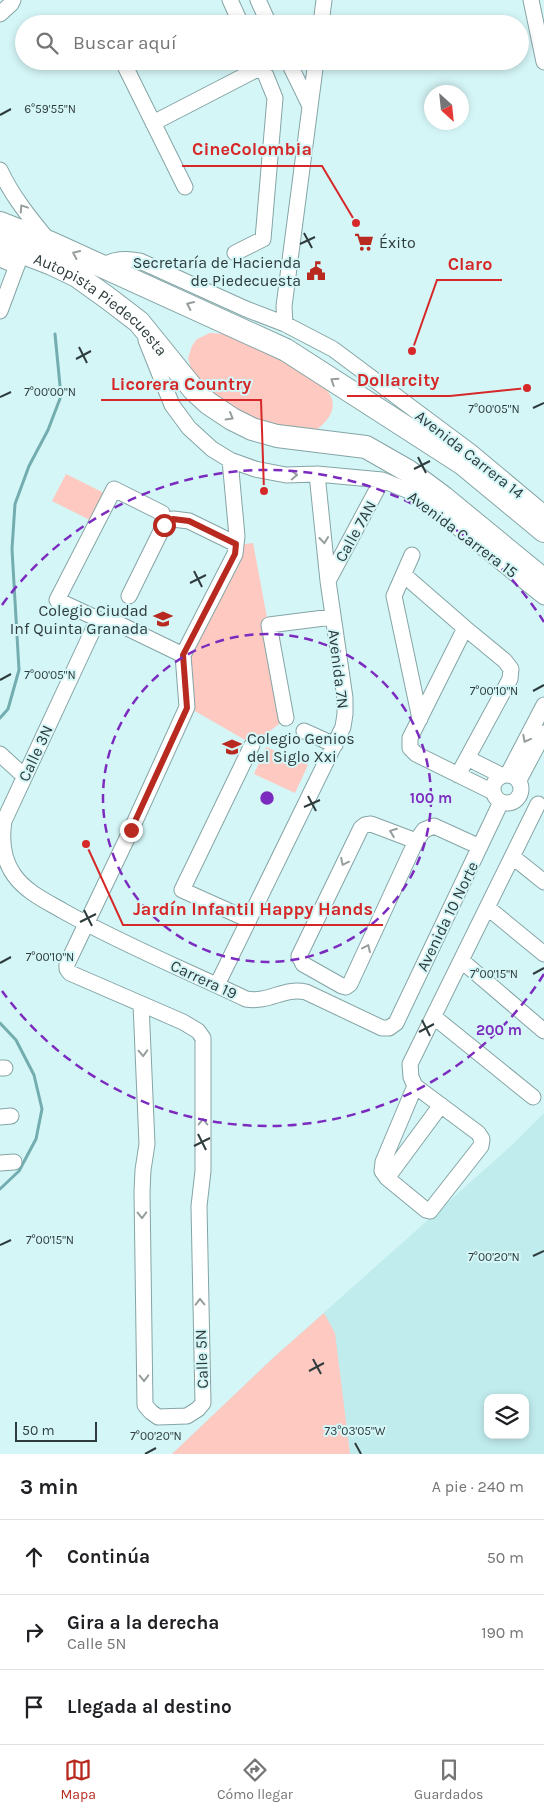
<!DOCTYPE html>
<html lang="es">
<meta charset="utf-8">
<style>
:root{--surface:#fff;--page:#f6f6f6;--text:#202124;--muted:#757577;--line:#e0e0e0;--accent:#b82a20}
body{margin:0;font-family:Karla,sans-serif;background:var(--page);color:var(--text)}
.controls{position:absolute;right:15px;bottom:15px;display:grid;overflow:hidden;border-radius:10px;box-shadow:0 2px 8px #0003}
.controls button{width:45px;height:45px;display:grid;place-items:center;padding:0;border:0;border-bottom:1px solid var(--line);background:var(--surface);color:var(--text);font:25px sans-serif}
.compass{position:absolute;left:424px;top:85px;width:45px;height:45px;border-radius:50%;background:var(--surface);box-shadow:0 2px 8px #0003;rotate:153deg}
.scale{position:absolute;left:15px;bottom:12px;width:82px;box-sizing:border-box;padding-left:5px;border:2px solid #2f3c3d;border-top:0;font-size:14px;line-height:18px;white-space:nowrap;color:#2f3c3d;-webkit-text-stroke:4px #d5f6f7;paint-order:stroke}
.stop{position:absolute;width:15px;height:15px;margin:-11px;border:4px solid #b82a20;border-radius:50%;background:#fff}
.stop.end{background:#b82a20;border-color:#fff;box-shadow:0 1px 5px #0008}
.list{margin:0;padding:0;list-style:none}
h2{display:flex;justify-content:space-between;align-items:center;height:65px;margin:0;padding:0 20px;font-size:21px}
h2 small{font-size:16px;font-weight:400;color:var(--muted)}
.list li{display:grid;grid-template-columns:32px 1fr auto;gap:15px;align-items:center;box-sizing:border-box;height:75px;padding:0 20px;border-top:1px solid var(--line)}
.list b{display:block;font-size:19px;white-space:nowrap}
.list p{margin:0;font-size:16px;white-space:nowrap;color:var(--muted)}
.list em{font-size:16px;font-style:normal;color:var(--muted)}
.icon{flex:none;width:28px;height:28px;fill:none;stroke:currentColor;stroke-width:2;stroke-linecap:round;stroke-linejoin:round}
.map{position:relative;flex:none;width:544px;height:1454px;overflow:hidden}
.search{position:absolute;background:var(--surface);box-shadow:0 2px 8px #0003;left:15px;right:15px;top:15px;height:55px;display:flex;align-items:center;gap:12px;box-sizing:border-box;padding:0 18px;border-radius:28px;color:var(--muted);font-size:19px}
.sheet{height:290px;background:var(--surface)}
nav{display:flex;justify-content:space-around;align-items:center;box-sizing:border-box;height:70px;border-top:1px solid var(--line);background:var(--surface);font-size:14px;color:var(--muted)}
nav a{display:grid;justify-items:center;gap:2px}
nav .on{color:var(--accent)}
.map>svg:first-child{display:block}
.built{fill:#c1ecee;fill-rule:evenodd}
.green{fill:#fdc9c0}
.lines{fill:none;stroke-linecap:round;stroke-linejoin:round}
.stream{stroke:#73adaf;stroke-width:3}
.minor-casing{stroke:#85a4a5;stroke-width:17}
.highway-casing{stroke:#85a4a5;stroke-width:24}
.minor{stroke:#fff;stroke-width:15}
.highway{stroke:#fff;stroke-width:22}
.oneway{stroke:#979e9e}
.route{stroke:#b82a20;stroke-width:6}
.ticks{fill:none;stroke:#2f3c3d;stroke-width:2}
.ring{fill:none;stroke:#7b2cbf;stroke-width:2.5;stroke-dasharray:9 6}
.labels{text-anchor:middle;stroke-width:4;stroke-linejoin:round;paint-order:stroke}
.poi-label{font-size:16px;fill:#2f3c3d;stroke:#d5f6f7;text-anchor:start}
.street-label{font-size:16px;fill:#2f3c3d;stroke:#d5f6f7}
.ticks-label{font-size:12px;text-anchor:middle;fill:#2f3c3d;stroke:#d5f6f7;stroke-width:4;stroke-linejoin:round;paint-order:stroke}
.centre{fill:#7b2cbf;stroke:#d5f6f7;stroke-width:2.5}
.ring-label{font-size:15px;text-anchor:middle;font-weight:bold;fill:#7b2cbf;stroke:#d5f6f7;stroke-width:4;stroke-linejoin:round;paint-order:stroke}
.leader{fill:none;stroke:#d62828;stroke-width:2}
.callout-dot{fill:#d62828;stroke:#d5f6f7;stroke-width:2}
.callout-label{font-size:18px;text-anchor:middle;font-weight:bold;fill:#d62828;stroke:#d5f6f7;stroke-width:4;stroke-linejoin:round;paint-order:stroke}
</style>
<div class="map">
<svg width="544" height="1454" viewBox="0 0 544 1454">
<rect width="100%" height="100%" fill="#d5f6f7"/>
<!-- built -->
<path class="built" d="M544 1113V1454H172L273 1358 513 1144ZM488 1398H525V1435H488Z"/>
<!-- green -->
<path class="green" d="M210 333 225 334C241 341 258 349 274 357 302 370 362 395 316 430L259 422 212 397 193 375 188 358 192 346 197 339Z
M66 474 106 494 92 521 52 501Z
M253 543 286 719 252 744 188 707 184 655 238 545Z
M266 747 308 765 295 793 254 774Z
M324 1313 335 1333 350 1454H172L273 1358Z"/>
<g class="lines">
<!-- stream -->
<path class="stream" d="M0 718 8 709 19 670 12 549 15 504 29 466 48 430 61 396 55 334
M0 1023 16 1040 34 1075 42 1109 36 1139 19 1171 0 1189"/>
<!-- minor casing -->
<g class="minor-casing">
<path id="minor" d="M230 0 241 24
M258 0 269 24
M531 0 544 62
M0 14 11 4 13 0
M321 24 324 0
M288 61 310 106
M123 62 185 187
M153 123 273 61
M0 170C12 196 30 218 48 240
M235 253 263 239 275 98 260 61
M0 259 17 266
M101 266C115 259 125 258 140 261L246 309 285 324 333 349 471 452 544 513
M0 311 22 252
M285 324 284 306 316 61
M146 340 172 405 189 428 212 449 230 460 255 469 286 475 317 474 382 480 409 491 436 510 544 597
M164 525 162 513 114 489 57 600 98 619 117 623 183 655
M412 555 394 596 420 719
M404 575 465 628 505 661 511 669 510 679 458 775
M328 581 382 480
M129 596 164 525 173 519 189 521 236 544
M98 619 4 821C1 840 2 858 14 875 26 892 46 901 63 911 122 944 185 970 246 999 270 1003 283 987 306 992L382 1028H389L396 1023 501 802
M465 628 410 738V748L416 754 493 792
M286 718 269 625 332 617
M304 731 335 745
M0 754 24 776
M467 758 501 775
M508 774 544 705
M493 789a14 14 0 1 1 28 0a14 14 0 1 1-28 0Z
M519 780 544 733
M416 841 371 824 365 825 361 828 299 956 303 964 342 986 346 987 350 984 416 841 424 830 434 826 480 847
M513 857 544 882
M488 908 544 954
M249 920 182 890 252 745
M462 961 544 1031
M217 985 343 727 345 714V698L328 581 317 474
M141 1004 147 1144 143 1170 142 1192 145 1405 151 1412 158 1417 187 1416 198 1409 203 1403 199 1206 203 1171V1038L198 1031 183 1022 70 973 67 969V964L131 830 187 707 183 655 235 554 237 536 230 460
M434 1017 533 1097
M0 1068H5
M415 1086 478 1133 482 1139 481 1146 430 1211 426 1210 387 1178 382 1171 383 1162 415 1086 411 1077 410 1064 538 804
M0 1117 11 1116
M0 1163 14 1162
M387 1178 441 1105"/>
</g>
<!-- highway casing -->
<g class="highway-casing">
<g id="highway">
<path d="M0 223 51 243 286 350 463 464 544 531"/>
<path id="s1" d="M0 244 52 264 77 276 109 299 139 322 194 390 208 403 232 419 252 429 277 436 366 447 408 471 443 497 544 580"/>
</g>
</g>
<!-- minor -->
<use href="#minor" class="minor"/>
<!-- highway -->
<use href="#highway" class="highway"/>
</g>
<!-- one-way arrows -->
<defs><path id="oneway-chevron" d="M-2-3.5L2.5 0L-2 3.5" fill="none" stroke-width="1.6" stroke-linecap="round" stroke-linejoin="round" transform="scale(1.25)"/></defs>
<g class="oneway">
<use href="#oneway-chevron" transform="translate(23 208) rotate(-124)"/>
<use href="#oneway-chevron" transform="translate(76 254) rotate(-155)"/>
<use href="#oneway-chevron" transform="translate(190 305) rotate(-155)"/>
<use href="#oneway-chevron" transform="translate(334 381) rotate(-147)"/>
<use href="#oneway-chevron" transform="translate(230 417) rotate(30)"/>
<use href="#oneway-chevron" transform="translate(294 475) rotate(-2)"/>
<use href="#oneway-chevron" transform="translate(324 540) rotate(84)"/>
<use href="#oneway-chevron" transform="translate(526 739) rotate(118)"/>
<use href="#oneway-chevron" transform="translate(393 832) rotate(-159)"/>
<use href="#oneway-chevron" transform="translate(344 862) rotate(116)"/>
<use href="#oneway-chevron" transform="translate(367 948) rotate(-65)"/>
<use href="#oneway-chevron" transform="translate(143 1053) rotate(88)"/>
<use href="#oneway-chevron" transform="translate(203 1122) rotate(-90)"/>
<use href="#oneway-chevron" transform="translate(142 1215) rotate(89)"/>
<use href="#oneway-chevron" transform="translate(200 1302) rotate(-91)"/>
<use href="#oneway-chevron" transform="translate(144 1378) rotate(89)"/>
</g>
<g class="lines">
<!-- route -->
<path class="route" d="M131 830 187 708 183 655 235 554 236 544 189 521 173 519 164 525"/>
</g>
<!-- ticks -->
<path class="ticks" d="M0 115 11 109M304 233 312 248M300 244 315 237M79 347 87 363M76 359 91 351M0 397 11 392M533 408 544 403M418 457 426 473M414 469 430 461M194 571 202 587M190 583 206 575M0 680 11 674M533 691 544 685M308 796 316 811M304 807 320 800M84 910 92 926M80 922 96 914M0 963 11 957M533 974 544 968M422 1020 430 1036M419 1032 434 1024M198 1134 206 1150M194 1146 210 1138M0 1245 11 1240M533 1256 544 1251M313 1359 321 1374M309 1371 324 1363M355 1443 361 1454M145 1454 156 1448"/>
<!-- distance rings -->
<g class="ring">
<circle cx="267" cy="798" r="164"/>
<path d="M544 974A328 328 0 0 1 2 991M2 605A328 328 0 0 1 544 622"/>
</g>
<!-- icons -->
<defs>
<g id="supermarket-bare" transform="scale(1.5)"><path d="M-6-5.5h2.5l.6 2H6L4.5 2H-2.5L-4.4-4H-6ZM-1.5 3.2a1.3 1.3 0 1 0 .1 0ZM3 3.2a1.3 1.3 0 1 0 .1 0Z" fill="#b82a20" stroke="#d5f6f7" stroke-width="2.5" paint-order="stroke"/></g>
<g id="civic-bare" transform="scale(1.5)"><path d="M-.6-6.5H3V-4.5H.6V-3L4-1V1h2V6H-6V1h2V-1L-.6-3ZM-1.2 2.5V6h2.4V2.5Z" fill="#b82a20" stroke="#d5f6f7" stroke-width="2.5" paint-order="stroke"/></g>
<g id="school-bare" transform="scale(1.5)"><path d="M0-5L7-2L0 1L-7-2ZM-4 1L0 2.5L4 1V4Q0 6-4 4Z" fill="#b82a20" stroke="#d5f6f7" stroke-width="2.5" paint-order="stroke"/></g>
</defs>
<g fill-rule="evenodd">
<use href="#supermarket-bare" x="364" y="242"/>
<use href="#civic-bare" x="316" y="271"/>
<use href="#school-bare" x="163" y="619"/>
<use href="#school-bare" x="232" y="747"/>
</g>
<g class="labels">
<!-- poi labels -->
<g class="poi-label">
<text x="379" y="248">Éxito</text>
<text x="301" y="268" text-anchor="end">Secretaría de Hacienda<tspan x="301" dy="18">de Piedecuesta</tspan></text>
<text x="148" y="616" text-anchor="end">Colegio Ciudad<tspan x="148" dy="18">Inf Quinta Granada</tspan></text>
<text x="247" y="744">Colegio Genios<tspan x="247" dy="18">del Siglo Xxi</tspan></text>
</g>
<!-- street labels -->
<g class="street-label">
<text dy="6" stroke="none"><textPath href="#s1" startOffset="119">Autopista Piedecuesta</textPath></text>
<text transform="translate(470 454) rotate(38)" y="6">Avenida Carrera 14</text>
<text transform="translate(355 531) rotate(-61)" y="6">Calle 7AN</text>
<text transform="translate(463 534) rotate(37)" y="6">Avenida Carrera 15</text>
<text transform="translate(339 669) rotate(83)" y="6">Avenida 7N</text>
<text transform="translate(35 753) rotate(-65)" y="6">Calle 3N</text>
<text transform="translate(447 916) rotate(-64)" y="6">Avenida 10 Norte</text>
<text transform="translate(204 979) rotate(25)" y="6">Carrera 19</text>
<text transform="translate(201 1359) rotate(-92)" y="6">Calle 5N</text>
</g>
</g>
<g class="ticks-label">
<text x="50" y="113">6°59'55"N</text>
<text x="50" y="396">7°00'00"N</text>
<text x="494" y="413">7°00'05"N</text>
<text x="50" y="679">7°00'05"N</text>
<text x="494" y="695">7°00'10"N</text>
<text x="50" y="961">7°00'10"N</text>
<text x="494" y="978">7°00'15"N</text>
<text x="50" y="1244">7°00'15"N</text>
<text x="494" y="1261">7°00'20"N</text>
<text x="355" y="1435">73°03'05"W</text>
<text x="156" y="1440">7°00'20"N</text>
</g>
<circle cx="267" cy="798" r="8" class="centre"/>
<g class="ring-label">
<text x="431" y="803">100 m</text>
<text x="499" y="1035">200 m</text>
</g>
<!-- callouts -->
<path class="leader" d="M356 223L322 166H182M412 351L437 280H502M527 388L450 396H347M264 491L261 400H101M86 844L123 925H383"/>
<g class="callout-dot">
<circle cx="356" cy="223" r="5"/>
<circle cx="412" cy="351" r="5"/>
<circle cx="527" cy="388" r="5"/>
<circle cx="264" cy="491" r="5"/>
<circle cx="86" cy="844" r="5"/>
</g>
<g class="callout-label">
<text x="252" y="155">CineColombia</text>
<text x="470" y="270">Claro</text>
<text x="398" y="386">Dollarcity</text>
<text x="181" y="390">Licorera Country</text>
<text x="253" y="915">Jardín Infantil Happy Hands</text>
</g>
</svg>
<div class="controls">
<button><svg class="icon" aria-label="layers" viewBox="0 0 24 24"><path d="M12 4l9 5-9 5-9-5zM3 14l9 5 9-5"/></svg></button>
</div>
<svg class="compass" viewBox="-18 -18 36 36"><path d="M0-13l5 13h-10z" fill="#e53935"/><path d="M0 13l5-13h-10z" fill="#757577"/></svg>
<div class="scale">50 m</div>
<div class="stop" style="left:164px;top:525px"></div>
<div class="stop end" style="left:131px;top:830px"></div>
<div class="search"><svg class="icon" aria-label="search" viewBox="0 0 24 24"><circle cx="10" cy="10" r="6"/><path d="M15 15l6 6"/></svg>Buscar aquí</div>
</div>
<section class="sheet">
<h2>3 min<small>A pie · 240 m</small></h2>
<ul class="list">
<li><svg class="icon" aria-label="ahead" viewBox="0 0 24 24"><path d="M12 20V5M6 11l6-6 6 6"/></svg><div><b>Continúa</b></div><em>50 m</em></li>
<li><svg class="icon" aria-label="right" viewBox="0 0 24 24"><path d="M7 20v-9h11M14 6l5 5-5 5"/></svg><div><b>Gira a la derecha</b><p>Calle 5N</p></div><em>190 m</em></li>
<li><svg class="icon" aria-label="arrive" viewBox="0 0 24 24"><path d="M6 21V4h12l-3 4 3 4H6"/></svg><div><b>Llegada al destino</b></div></li>
</ul>
</section>
<nav>
<a class="on"><svg class="icon" aria-label="map" viewBox="0 0 24 24"><path d="M3 6l6-2 6 2 6-2v14l-6 2-6-2-6 2zM9 4v14M15 6v14"/></svg>Mapa</a>
<a><svg class="icon" aria-label="directions" viewBox="0 0 24 24"><path d="M12 3l9 9-9 9-9-9zM9 14v-3h6M13 9l2 2-2 2"/></svg>Cómo llegar</a>
<a><svg class="icon" aria-label="saved" viewBox="0 0 24 24"><path d="M7 4h10v16l-5-4-5 4z"/></svg>Guardados</a>
</nav>
